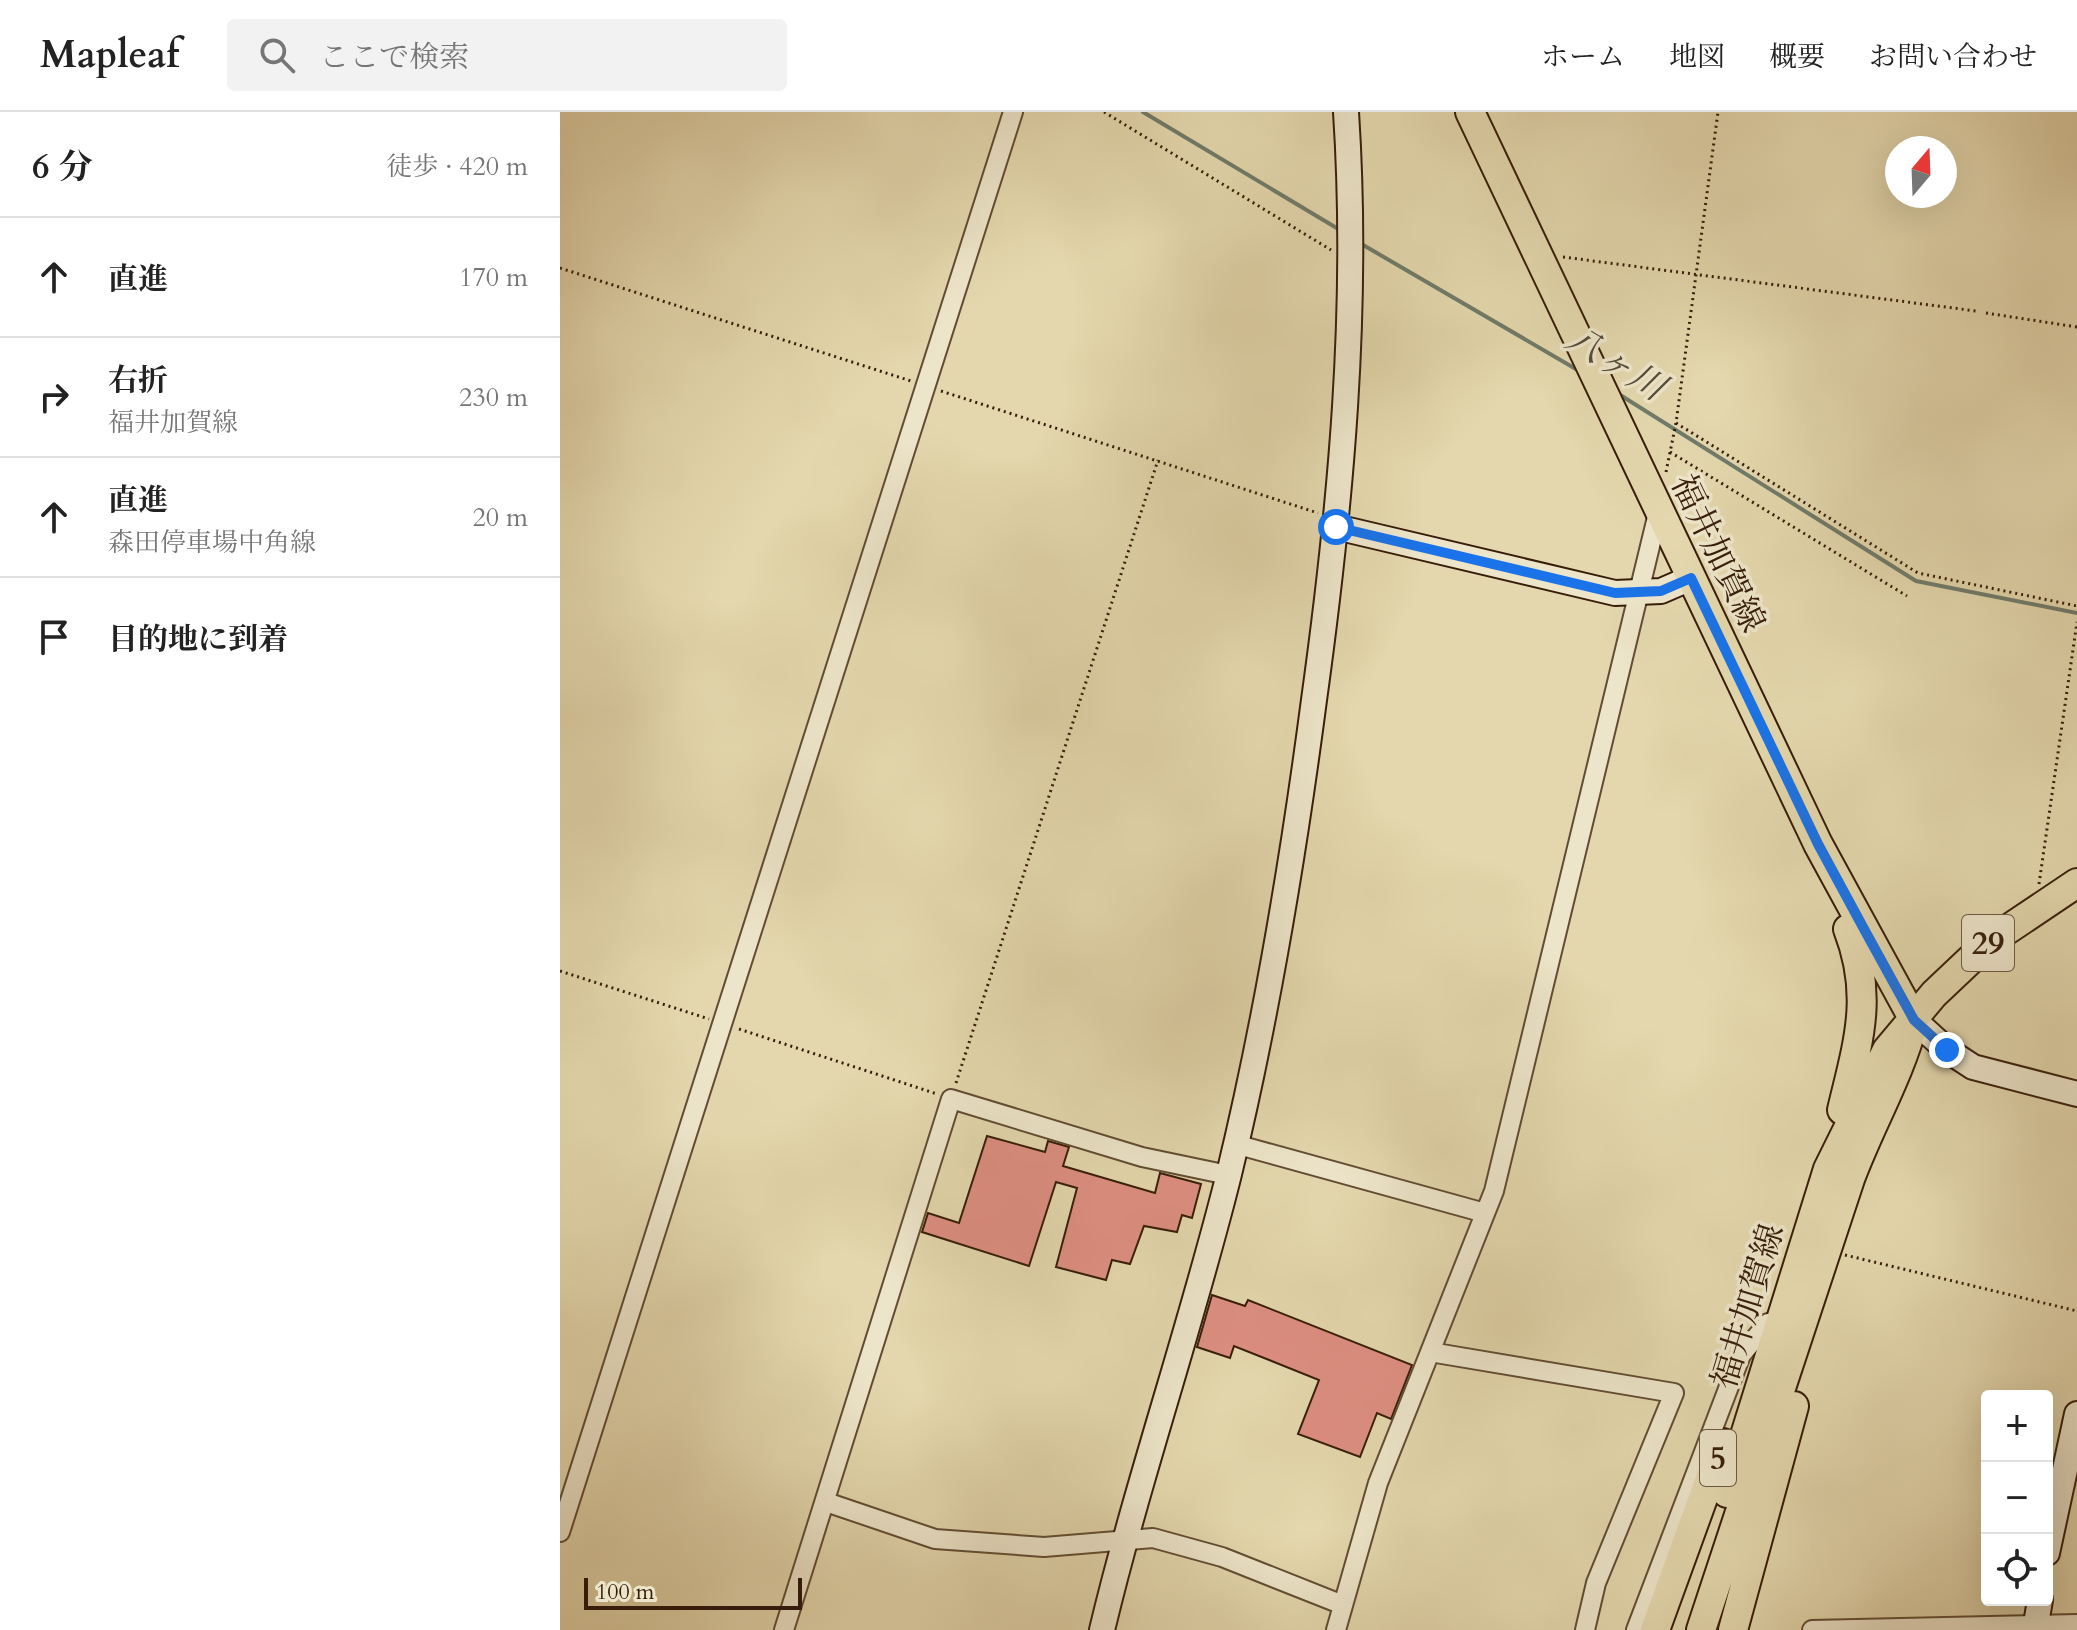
<!DOCTYPE html>
<html lang="ja">
<meta charset="utf-8">
<style>
:root{--surface:#fff;--page:#f2f2f2;--text:#222;--muted:#767676;--line:#e0e0e0}
body{margin:0;font-family:Cardo,"Noto Serif JP",serif;background:var(--page);color:var(--text)}
.controls{position:absolute;right:24px;bottom:24px;display:grid;overflow:hidden;border-radius:8px;box-shadow:0 8px 32px #0002}
.controls button{width:72px;height:72px;display:grid;place-items:center;padding:0;border:0;border-bottom:2px solid var(--line);background:var(--surface);color:var(--text);font:40px sans-serif}
.compass{position:absolute;left:1325px;top:24px;width:72px;height:72px;border-radius:50%;background:var(--surface);box-shadow:0 8px 32px #0002;rotate:19deg}
.scale{position:absolute;left:24px;bottom:20px;width:218px;box-sizing:border-box;padding-left:8px;border:4px solid #371d0a;border-top:0;font-size:22px;line-height:28px;white-space:nowrap;color:#371d0a;-webkit-text-stroke:6px #ede5ca;paint-order:stroke}
.stop{position:absolute;width:24px;height:24px;margin:-18px;border:6px solid #1a73e8;border-radius:50%;background:#fff}
.stop.end{background:#1a73e8;border-color:#fff;box-shadow:0 2px 8px #0008}
.list{margin:0;padding:0;list-style:none}
h2{display:flex;justify-content:space-between;align-items:center;height:104px;margin:0;padding:0 32px;font-size:34px}
h2 small{font-size:26px;font-weight:400;color:var(--muted)}
.list li{display:grid;grid-template-columns:52px 1fr auto;gap:24px;align-items:center;box-sizing:border-box;height:120px;padding:0 32px;border-top:2px solid var(--line)}
.list b{display:block;font-size:30px;white-space:nowrap}
.list p{margin:0;font-size:26px;white-space:nowrap;color:var(--muted)}
.list em{font-size:26px;font-style:normal;color:var(--muted)}
.icon{flex:none;width:44px;height:44px;fill:none;stroke:currentColor;stroke-width:2;stroke-linecap:round;stroke-linejoin:round}
.map{position:relative;flex:none;width:1517px;height:1518px;overflow:hidden}
header{display:flex;align-items:center;gap:48px;box-sizing:border-box;height:112px;padding:0 40px;background:var(--surface);border-bottom:2px solid var(--line)}
header strong{font-size:38px}
nav{display:flex;gap:44px;margin-inline-start:auto;font-size:28px}
.search{width:560px;height:72px;background:var(--page);display:flex;align-items:center;gap:20px;box-sizing:border-box;padding:0 28px;border-radius:8px;color:var(--muted);font-size:30px}
main{display:flex}
aside{flex:1;background:var(--surface)}
.map>svg:first-child{display:block}
.lines{fill:none;stroke-linecap:round;stroke-linejoin:round}
.stream{stroke:#6f7b6a;stroke-width:4}
.building{fill:#de8f82;stroke:#371d0a;stroke-width:2}
.street-casing{stroke:#624c33;stroke-width:22}
.secondary-casing{stroke:#371d0a;stroke-width:28}
.primary-casing{stroke:#371d0a;stroke-width:32}
.path{stroke:#371d0a;stroke-width:3;stroke-dasharray:2 4;stroke-linecap:butt}
.street{stroke:#ede5ca;stroke-width:18}
.secondary{stroke:#ede5ca;stroke-width:24}
.primary{stroke:#e4d7ad;stroke-width:28}
.route{stroke:#1a73e8;stroke-width:10}
.labels{text-anchor:middle;stroke-width:7;stroke-linejoin:round;paint-order:stroke}
.shield{fill:#ede5ca;stroke:#6e5944;stroke-width:2}
.shield-label{font-size:32px;font-weight:bold;fill:#371d0a}
.street-label{font-size:34px;fill:#371d0a;stroke:#ede5ca}
.water-label{font-size:36px;font-style:italic;fill:#534c3a;stroke:#ede5ca}
</style>
<header>
<strong>Mapleaf</strong>
<div class="search"><svg class="icon" aria-label="search" viewBox="0 0 24 24"><circle cx="10" cy="10" r="6"/><path d="M15 15l6 6"/></svg>ここで検索</div>
<nav><a>ホーム</a><a>地図</a><a>概要</a><a>お問い合わせ</a></nav>
</header>
<main>
<aside>
<h2>6 分<small>徒歩 · 420 m</small></h2>
<ul class="list">
<li><svg class="icon" aria-label="ahead" viewBox="0 0 24 24"><path d="M12 20V5M6 11l6-6 6 6"/></svg><div><b>直進</b></div><em>170 m</em></li>
<li><svg class="icon" aria-label="right" viewBox="0 0 24 24"><path d="M7 20v-9h11M14 6l5 5-5 5"/></svg><div><b>右折</b><p>福井加賀線</p></div><em>230 m</em></li>
<li><svg class="icon" aria-label="ahead" viewBox="0 0 24 24"><path d="M12 20V5M6 11l6-6 6 6"/></svg><div><b>直進</b><p>森田停車場中角線</p></div><em>20 m</em></li>
<li><svg class="icon" aria-label="arrive" viewBox="0 0 24 24"><path d="M6 21V4h12l-3 4 3 4H6"/></svg><div><b>目的地に到着</b></div></li>
</ul>
</aside>
<div class="map">
<svg width="1517" height="1518" viewBox="0 0 1517 1518">
<rect width="100%" height="100%" fill="#e4d7ad"/>
<filter id="stains"><feTurbulence type="fractalNoise" baseFrequency=".0025" numOctaves="4"/><feColorMatrix values="0 0 0 0 .2 0 0 0 0 .09 0 0 0 0 .02 0 0 0 .5 -.17"/></filter>
<radialGradient id="worn" r=".72"><stop offset=".6" stop-color="#630" stop-opacity="0"/><stop offset="1" stop-color="#630" stop-opacity=".3"/></radialGradient>
<g class="lines">
<!-- stream -->
<path class="stream" d="M583 0 780 118
M798 130 1021 260
M1057 281 1356 469 1517 501"/>
</g>
<!-- building -->
<path class="building" d="M427 1024 485 1040 488 1029 509 1035 503 1054 595 1081 600 1061 641 1072 632 1106 622 1103 617 1120 584 1114 570 1152 552 1148 546 1168 496 1155 517 1076 496 1070 469 1154 362 1120 368 1101 399 1111Z
M652 1183 685 1194 688 1188 852 1253 831 1307 817 1301 800 1345 738 1322 759 1268 674 1234 670 1246 637 1235Z"/>
<g class="lines">
<!-- street casing -->
<g class="street-casing">
<path id="street" d="M675 1032 925 1101
M870 1240 1114 1281 1036 1471 1025 1518
M266 1390 375 1427 484 1435 593 1426 662 1445 783 1493
M0 1420 453 0
M224 1518 391 987 582 1045 668 1063
M776 1518 818 1371 934 1079 1099 397
M1076 1518 1181 1243 1208 1211
M1252 1518 1517 1512"/>
</g>
<!-- secondary casing -->
<g class="secondary-casing">
<path id="secondary" d="M776 415 1055 481 1101 479 1131 466
M1354 908 1387 938 1413 955 1517 982
M1487 1441 1517 1302
M542 1518C579 1364 631 1215 669 1062 707 905 733 748 754 588 781 393 799 197 786 0
M1475 1518 1480 1488"/>
</g>
<!-- primary casing -->
<g class="primary-casing">
<path id="primary" d="M910 0 1258 732 1354 908C1340 963 1310 1013 1290 1067L1141 1518
M1282 998C1298 931 1314 884 1288 817
M1167 1381 1268 1057 1327 938 1374 882 1429 830 1517 771
M1095 1518 1163 1331
M1173 1518 1234 1294"/>
</g>
<!-- path -->
<path class="path" d="M544 0 771 138
M1003 145 1416 199
M0 156 351 269
M1426 201 1517 215
M381 279 758 401
M1116 311 1358 461 1517 494
M1110 340 1347 484
M1106 360 1116 311 1158 0
M1479 772 1517 510
M0 859 149 907
M179 917 377 982
M396 971 598 348
M1285 1143 1517 1199"/>
<!-- street -->
<use href="#street" class="street"/>
<!-- secondary -->
<use href="#secondary" class="secondary"/>
<!-- primary -->
<use href="#primary" class="primary"/>
</g>
<g class="lines">
<!-- route -->
<path class="route" d="M776 415 1055 481 1101 479 1131 466 1258 732 1304 817 1354 908 1387 938"/>
</g>
<g class="labels">
<!-- shield labels -->
<g class="shield">
<rect x="1402" y="803" width="52" height="56" rx="6"/>
<rect x="1140" y="1318" width="36" height="56" rx="6"/>
</g>
<g class="shield-label">
<text x="1428" y="842">29</text>
<text x="1158" y="1357">5</text>
</g>
<!-- street labels -->
<g class="street-label">
<text transform="translate(1159 441) rotate(64)" y="12">福井加賀線</text>
<text transform="translate(1187 1194) rotate(-73)" y="12">福井加賀線</text>
</g>
<!-- water labels -->
<g class="water-label">
<text transform="translate(1056 250) rotate(31)" y="13">八ヶ川</text>
</g>
</g>
<rect width="100%" height="100%" filter="url(#stains)"/>
<rect width="100%" height="100%" fill="url(#worn)"/>
</svg>
<div class="controls">
<button>+</button>
<button>−</button>
<button><svg class="icon" aria-label="locate" viewBox="0 0 24 24"><circle cx="12" cy="12" r="6"/><path d="M12 2v4M12 18v4M2 12h4M18 12h4"/></svg></button>
</div>
<svg class="compass" viewBox="-18 -18 36 36"><path d="M0-13l5 13h-10z" fill="#e53935"/><path d="M0 13l5-13h-10z" fill="#767676"/></svg>
<div class="scale">100 m</div>
<div class="stop" style="left:776px;top:415px"></div>
<div class="stop end" style="left:1387px;top:938px"></div>
</div>
</main>
